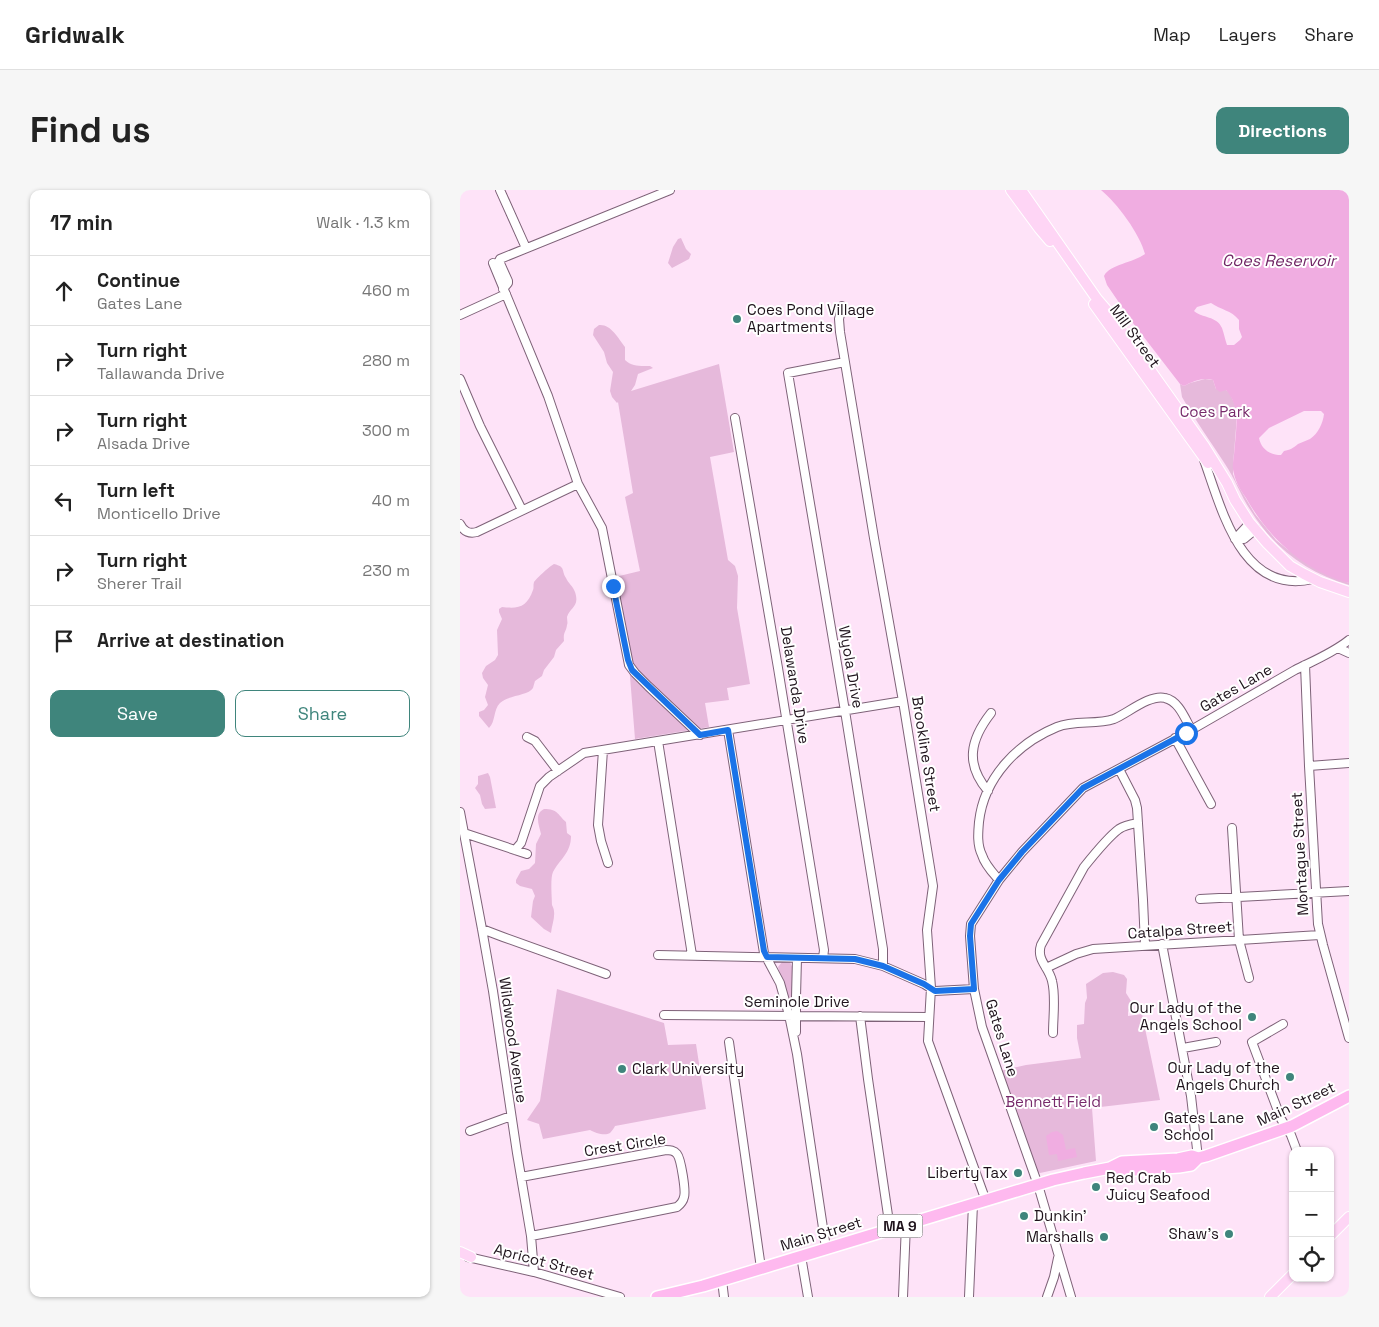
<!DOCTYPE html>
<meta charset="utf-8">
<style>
:root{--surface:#fff;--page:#f6f6f6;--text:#222;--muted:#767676;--line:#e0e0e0;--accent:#3f857c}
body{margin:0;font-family:"Space Grotesk",sans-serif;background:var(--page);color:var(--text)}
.controls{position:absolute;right:15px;bottom:15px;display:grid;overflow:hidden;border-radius:10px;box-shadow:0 1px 4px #0004}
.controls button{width:45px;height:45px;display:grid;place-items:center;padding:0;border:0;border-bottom:1px solid var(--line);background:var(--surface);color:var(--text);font:25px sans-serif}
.stop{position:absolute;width:15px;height:15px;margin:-11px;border:4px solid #1a73e8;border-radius:50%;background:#fff}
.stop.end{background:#1a73e8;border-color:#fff;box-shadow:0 1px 5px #0008}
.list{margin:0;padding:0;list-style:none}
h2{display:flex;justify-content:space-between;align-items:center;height:65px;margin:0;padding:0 20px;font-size:21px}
h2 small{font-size:16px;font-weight:400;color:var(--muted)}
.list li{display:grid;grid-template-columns:32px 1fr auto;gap:15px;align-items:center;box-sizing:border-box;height:70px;padding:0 20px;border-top:1px solid var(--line)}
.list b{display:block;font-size:19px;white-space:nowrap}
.list p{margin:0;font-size:16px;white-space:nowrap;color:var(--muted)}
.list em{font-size:16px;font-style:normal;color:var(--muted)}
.actions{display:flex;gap:10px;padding:15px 20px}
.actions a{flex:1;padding:11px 0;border:1px solid var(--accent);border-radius:10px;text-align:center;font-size:18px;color:var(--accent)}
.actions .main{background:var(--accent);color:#fff}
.icon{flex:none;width:28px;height:28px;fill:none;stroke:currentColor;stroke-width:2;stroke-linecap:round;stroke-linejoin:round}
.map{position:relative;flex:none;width:889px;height:1107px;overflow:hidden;border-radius:10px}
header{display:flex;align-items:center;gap:30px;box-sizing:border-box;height:70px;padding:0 25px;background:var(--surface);border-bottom:1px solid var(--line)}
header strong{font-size:24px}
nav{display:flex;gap:28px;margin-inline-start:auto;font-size:18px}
.intro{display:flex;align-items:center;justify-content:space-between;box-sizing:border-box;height:120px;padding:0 30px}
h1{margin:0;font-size:35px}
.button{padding:12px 22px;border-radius:10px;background:var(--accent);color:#fff;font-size:18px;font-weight:700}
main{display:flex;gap:30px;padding:0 30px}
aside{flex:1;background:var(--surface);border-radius:10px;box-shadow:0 1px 4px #0004}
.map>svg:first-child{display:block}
.green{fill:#e6b9db}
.water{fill:#f0ade1;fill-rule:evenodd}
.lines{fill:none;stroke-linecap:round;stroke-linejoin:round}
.minor-casing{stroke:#7e6278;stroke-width:10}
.major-casing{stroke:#fff;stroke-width:12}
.highway-casing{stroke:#fff;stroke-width:14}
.minor{stroke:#fff;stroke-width:8}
.major{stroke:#fed5f5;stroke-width:10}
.highway{stroke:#feb9ef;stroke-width:11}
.route{stroke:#1a73e8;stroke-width:6}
.poi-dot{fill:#3f857c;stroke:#fff;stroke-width:2}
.labels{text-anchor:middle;stroke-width:4;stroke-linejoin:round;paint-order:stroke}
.shield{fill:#fff;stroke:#625a60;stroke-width:1}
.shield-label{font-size:14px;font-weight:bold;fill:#1f131c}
.poi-label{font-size:15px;fill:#1f131c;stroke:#fff;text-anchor:start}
.street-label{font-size:15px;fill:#1f131c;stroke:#fff}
.park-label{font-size:15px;fill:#772a6b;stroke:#fff}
.water-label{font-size:16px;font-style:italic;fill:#702464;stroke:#fff}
</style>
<header>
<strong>Gridwalk</strong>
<nav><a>Map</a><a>Layers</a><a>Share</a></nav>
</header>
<div class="intro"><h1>Find us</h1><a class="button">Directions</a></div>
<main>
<aside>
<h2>17 min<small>Walk · 1.3 km</small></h2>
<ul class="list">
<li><svg class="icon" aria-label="ahead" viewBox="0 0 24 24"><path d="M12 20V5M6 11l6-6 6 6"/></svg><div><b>Continue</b><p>Gates Lane</p></div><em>460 m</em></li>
<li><svg class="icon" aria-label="right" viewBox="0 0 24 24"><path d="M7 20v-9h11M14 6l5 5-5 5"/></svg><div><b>Turn right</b><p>Tallawanda Drive</p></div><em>280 m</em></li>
<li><svg class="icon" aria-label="right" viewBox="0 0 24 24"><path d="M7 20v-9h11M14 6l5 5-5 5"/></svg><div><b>Turn right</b><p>Alsada Drive</p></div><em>300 m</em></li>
<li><svg class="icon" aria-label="left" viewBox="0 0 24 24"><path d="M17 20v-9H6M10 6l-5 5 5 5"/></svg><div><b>Turn left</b><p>Monticello Drive</p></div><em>40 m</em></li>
<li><svg class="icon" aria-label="right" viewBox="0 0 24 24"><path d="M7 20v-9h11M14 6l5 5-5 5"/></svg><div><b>Turn right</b><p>Sherer Trail</p></div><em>230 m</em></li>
<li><svg class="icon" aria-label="arrive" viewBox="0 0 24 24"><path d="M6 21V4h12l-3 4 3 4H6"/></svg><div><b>Arrive at destination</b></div></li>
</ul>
<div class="actions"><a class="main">Save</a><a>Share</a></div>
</aside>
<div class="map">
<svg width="889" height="1107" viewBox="0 0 889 1107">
<rect width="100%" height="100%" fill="#fee3f8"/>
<!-- green -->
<path class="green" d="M221 48 226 59 231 64 229 69 212 78 208 73 213 57 218 49Z
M139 135C151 134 158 148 165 157V170C172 177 181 176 190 176L193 178 178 184 175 195 171 201 259 174 274 262 250 267 268 370 275 376 278 386 277 418 290 494 267 498 269 510 245 513 249 537 175 549 167 449 155 387 180 381 165 307 173 303 158 212 157 213 152 207 150 201 153 182 147 173 144 162 133 145 134 139Z
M745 189 753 190 756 199 766 200 769 202 776 217V238L773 275V284L776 292 795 324 816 350 827 359 855 378 869 385 889 393V395C847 383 814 358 791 321 781 306 775 289 765 274 751 252 735 230 722 207L720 194 724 196 730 193Z
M94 374C106 377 101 380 106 388 108 393 113 396 115 402 120 417 110 417 107 427 107 430 108 433 107 435 106 443 103 441 104 451L96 460 94 467 84 480 82 486 75 491C75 491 73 498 73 498 68 506 48 505 40 513 33 520 36 531 29 538L19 526V522L24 520 28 515 25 507 28 495 23 488 22 483 26 476 35 470 38 465 37 440 42 429 39 422V419L42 417C59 419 67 417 73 400 74 398 73 395 74 392 77 388 90 376 94 374Z
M28 583 30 587 36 618 25 619 22 614 20 605 15 598 18 594V586Z
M84 619C98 619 97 624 106 632L107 643 111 646C111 663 100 669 93 682 90 689 92 707 92 715 97 724 92 733 91 743L84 739 71 727 73 711 75 706 72 699 60 696 56 693V690L61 681 69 679 75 673 76 654 81 644C79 635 74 624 84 619Z
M322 772H330L333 779 332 818 329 816 318 777Z
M653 782 664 785 667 789 666 803 671 811V815L668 822V826L682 824 700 910 632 918 636 971 580 983 576 981 540 881 566 875 621 868 617 848V835L624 834 625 813 627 808 626 794 643 783Z
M97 799 204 833 208 855 236 854 246 919 155 936C154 938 152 941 150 943 145 946 135 943 130 940L83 949 79 934 67 930 80 911Z"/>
<!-- water -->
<path class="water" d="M641 0H889V393C844 381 808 347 786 308 781 301 776 293 774 284 772 278 773 272 774 265 775 247 780 226 772 209 770 206 769 203 766 200L760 202 756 199 753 190C744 187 733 191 724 196L720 194 673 133 647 95 644 86C650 74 673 73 685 64 680 44 657 13 641 0ZM751 113C761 120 771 120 779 130V139L782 147 780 150 774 155H767C765 149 764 144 762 138 757 126 742 128 734 121L737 117ZM844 221H861L864 224C863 233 858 244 850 249 846 251 842 252 838 254 833 258 830 260 824 261L821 265C810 265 801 259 799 248L809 238Z
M597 941 603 945 606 960 615 958 617 967 598 971 597 964 589 965 586 946 592 942Z"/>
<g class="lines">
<!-- minor casing -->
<g class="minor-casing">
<path id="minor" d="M40 0 66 58
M33 73 88 206 118 294 142 338 169 475 175 483 188 496 240 545
M43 99 48 93V91L39 71 40 69 210 0
M382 116 379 129 380 142 414 348 443 511 473 696 467 740 471 798 468 851 526 1011
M0 125 46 104
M385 172 328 183 385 521 423 759V776
M0 189 20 236 62 320
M275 228 318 478 364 760 363 768
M744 270C762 320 782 406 853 389
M790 333 775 349H784L796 339
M0 334C4 342 9 344 17 342L118 294
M878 458 889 463
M845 475 849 576 858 734 863 755 889 848
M268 540 304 763 320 793 329 825 337 864 366 1058
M67 547 75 551 98 581
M715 548 751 614
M198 551 232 765
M143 560 138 635 141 651 148 673
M849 576 889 573
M659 579 675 610 677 618 683 710 685 755
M528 601C505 574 510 550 531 523
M0 622 22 739 33 801 57 963 71 1046 74 1082
M772 638 779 750 789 788
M4 643 67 664
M55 660 61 653 80 596 89 587 124 563 443 511
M539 690C533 683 525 675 522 665 517 655 518 643 519 632 524 587 558 553 597 537 615 530 636 535 654 529 668 523 690 504 705 508 719 511 725 529 731 539
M740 709 889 701
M22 739 43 747 146 784
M702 754 731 906 738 968
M198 765 395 769 423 776 464 794 475 801 514 799
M586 778 616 764 633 759 860 745
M204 825 469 827
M400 826 408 889 430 1039
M823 834 792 852 821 929 831 945 837 961
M336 842V807L337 768
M593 843C593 827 596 806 592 791 589 777 576 770 581 755L624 677C632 667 648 647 659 639 665 635 672 634 678 633
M269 852 301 1078
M723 858 756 852
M10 941 51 926
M61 987 206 960C210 960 214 960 217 964 221 969 226 1001 224 1007 223 1012 221 1014 217 1017L113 1038 71 1046
M341 1066 348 1107
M8 1067 74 1082 160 1107
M262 1090 264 1107
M443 1107 446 1034
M509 1107 513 1014
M587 1107 594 1087 598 1068
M611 1107 578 995 522 837 514 799 510 746 511 734 539 690 562 662 623 598 726 543 835 480C853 471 873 463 889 450"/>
</g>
<!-- major casing -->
<g class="major-casing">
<path id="major" d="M551 0 579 38 590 51
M561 0 637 109 649 123 688 177 744 256 767 293 775 310 789 332 807 353 830 376 844 384 860 392 889 402
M634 114 748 273
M870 1046 889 1027
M0 1062 11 1067
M810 1107 833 1084"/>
</g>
<!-- highway casing -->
<g class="highway-casing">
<path id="highway" d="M650 978 660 981 719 977 731 975 738 968
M197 1107 243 1096 593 990 624 983 650 978 662 972 718 969 732 966 738 968 746 966 832 936 889 906"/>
</g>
<!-- minor -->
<use href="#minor" class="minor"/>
<!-- major -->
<use href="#major" class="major"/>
<!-- highway -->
<use href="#highway" class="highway"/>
</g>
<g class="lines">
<!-- route -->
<path class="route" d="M153 396 168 470 172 480 240 545 268 540 304 761 307 767 395 769 423 776 464 794 475 801 514 799 510 746 511 734 539 690 562 662 623 598 726 543"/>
</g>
<!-- markers -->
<g class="poi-dot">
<circle cx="277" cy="129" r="5"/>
<circle cx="792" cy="827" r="5"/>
<circle cx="162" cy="879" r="5"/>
<circle cx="830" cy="887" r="5"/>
<circle cx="694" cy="937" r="5"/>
<circle cx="558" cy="983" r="5"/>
<circle cx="636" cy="997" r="5"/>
<circle cx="564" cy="1026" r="5"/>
<circle cx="769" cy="1044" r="5"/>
<circle cx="644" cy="1047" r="5"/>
</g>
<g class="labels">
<!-- shield labels -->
<rect class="shield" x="417.5" y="1024.5" width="45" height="23" rx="4"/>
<g class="shield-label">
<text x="440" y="1041">MA 9</text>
</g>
<!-- poi labels -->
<g class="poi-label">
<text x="287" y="125">Coes Pond Village<tspan x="287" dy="17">Apartments</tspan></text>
<text x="782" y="823" text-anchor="end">Our Lady of the<tspan x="782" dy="17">Angels School</tspan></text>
<text x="820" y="883" text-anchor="end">Our Lady of the<tspan x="820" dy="17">Angels Church</tspan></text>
<text x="172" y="884">Clark University</text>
<text x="704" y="933">Gates Lane<tspan x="704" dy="17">School</tspan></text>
<text x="548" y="988" text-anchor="end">Liberty Tax</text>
<text x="646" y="993">Red Crab<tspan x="646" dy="17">Juicy Seafood</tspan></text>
<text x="574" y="1031">Dunkin'</text>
<text x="759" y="1049" text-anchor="end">Shaw's</text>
<text x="634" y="1052" text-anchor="end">Marshalls</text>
</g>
<!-- street labels -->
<g class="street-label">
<text transform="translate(675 146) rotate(54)" y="5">Mill Street</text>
<text transform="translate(391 477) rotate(80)" y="5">Wyola Drive</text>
<text transform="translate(335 495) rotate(81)" y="5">Delawanda Drive</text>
<text transform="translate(776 498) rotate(-30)" y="5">Gates Lane</text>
<text transform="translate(466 564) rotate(81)" y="5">Brookline Street</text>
<text transform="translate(840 664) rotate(-93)" y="5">Montague Street</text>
<text transform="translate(720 740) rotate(-4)" y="5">Catalpa Street</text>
<text x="337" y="817">Seminole Drive</text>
<text transform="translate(542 848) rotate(73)" y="5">Gates Lane</text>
<text transform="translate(53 850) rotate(82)" y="5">Wildwood Avenue</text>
<text transform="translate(836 914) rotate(-25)" y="5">Main Street</text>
<text transform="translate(165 955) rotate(-9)" y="5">Crest Circle</text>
<text transform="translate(361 1044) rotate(-17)" y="5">Main Street</text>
<text transform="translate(84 1072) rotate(15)" y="5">Apricot Street</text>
</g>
<!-- park labels -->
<g class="park-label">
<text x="755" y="227">Coes Park</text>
<text x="593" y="917">Bennett Field</text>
</g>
<!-- water labels -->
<g class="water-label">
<text x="819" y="76">Coes Reservoir</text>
</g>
</g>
</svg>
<div class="controls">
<button>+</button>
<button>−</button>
<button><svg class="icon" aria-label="locate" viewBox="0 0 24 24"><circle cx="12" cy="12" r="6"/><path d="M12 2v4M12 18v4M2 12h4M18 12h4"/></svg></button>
</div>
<div class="stop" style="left:726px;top:543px"></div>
<div class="stop end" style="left:153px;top:396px"></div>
</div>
</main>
